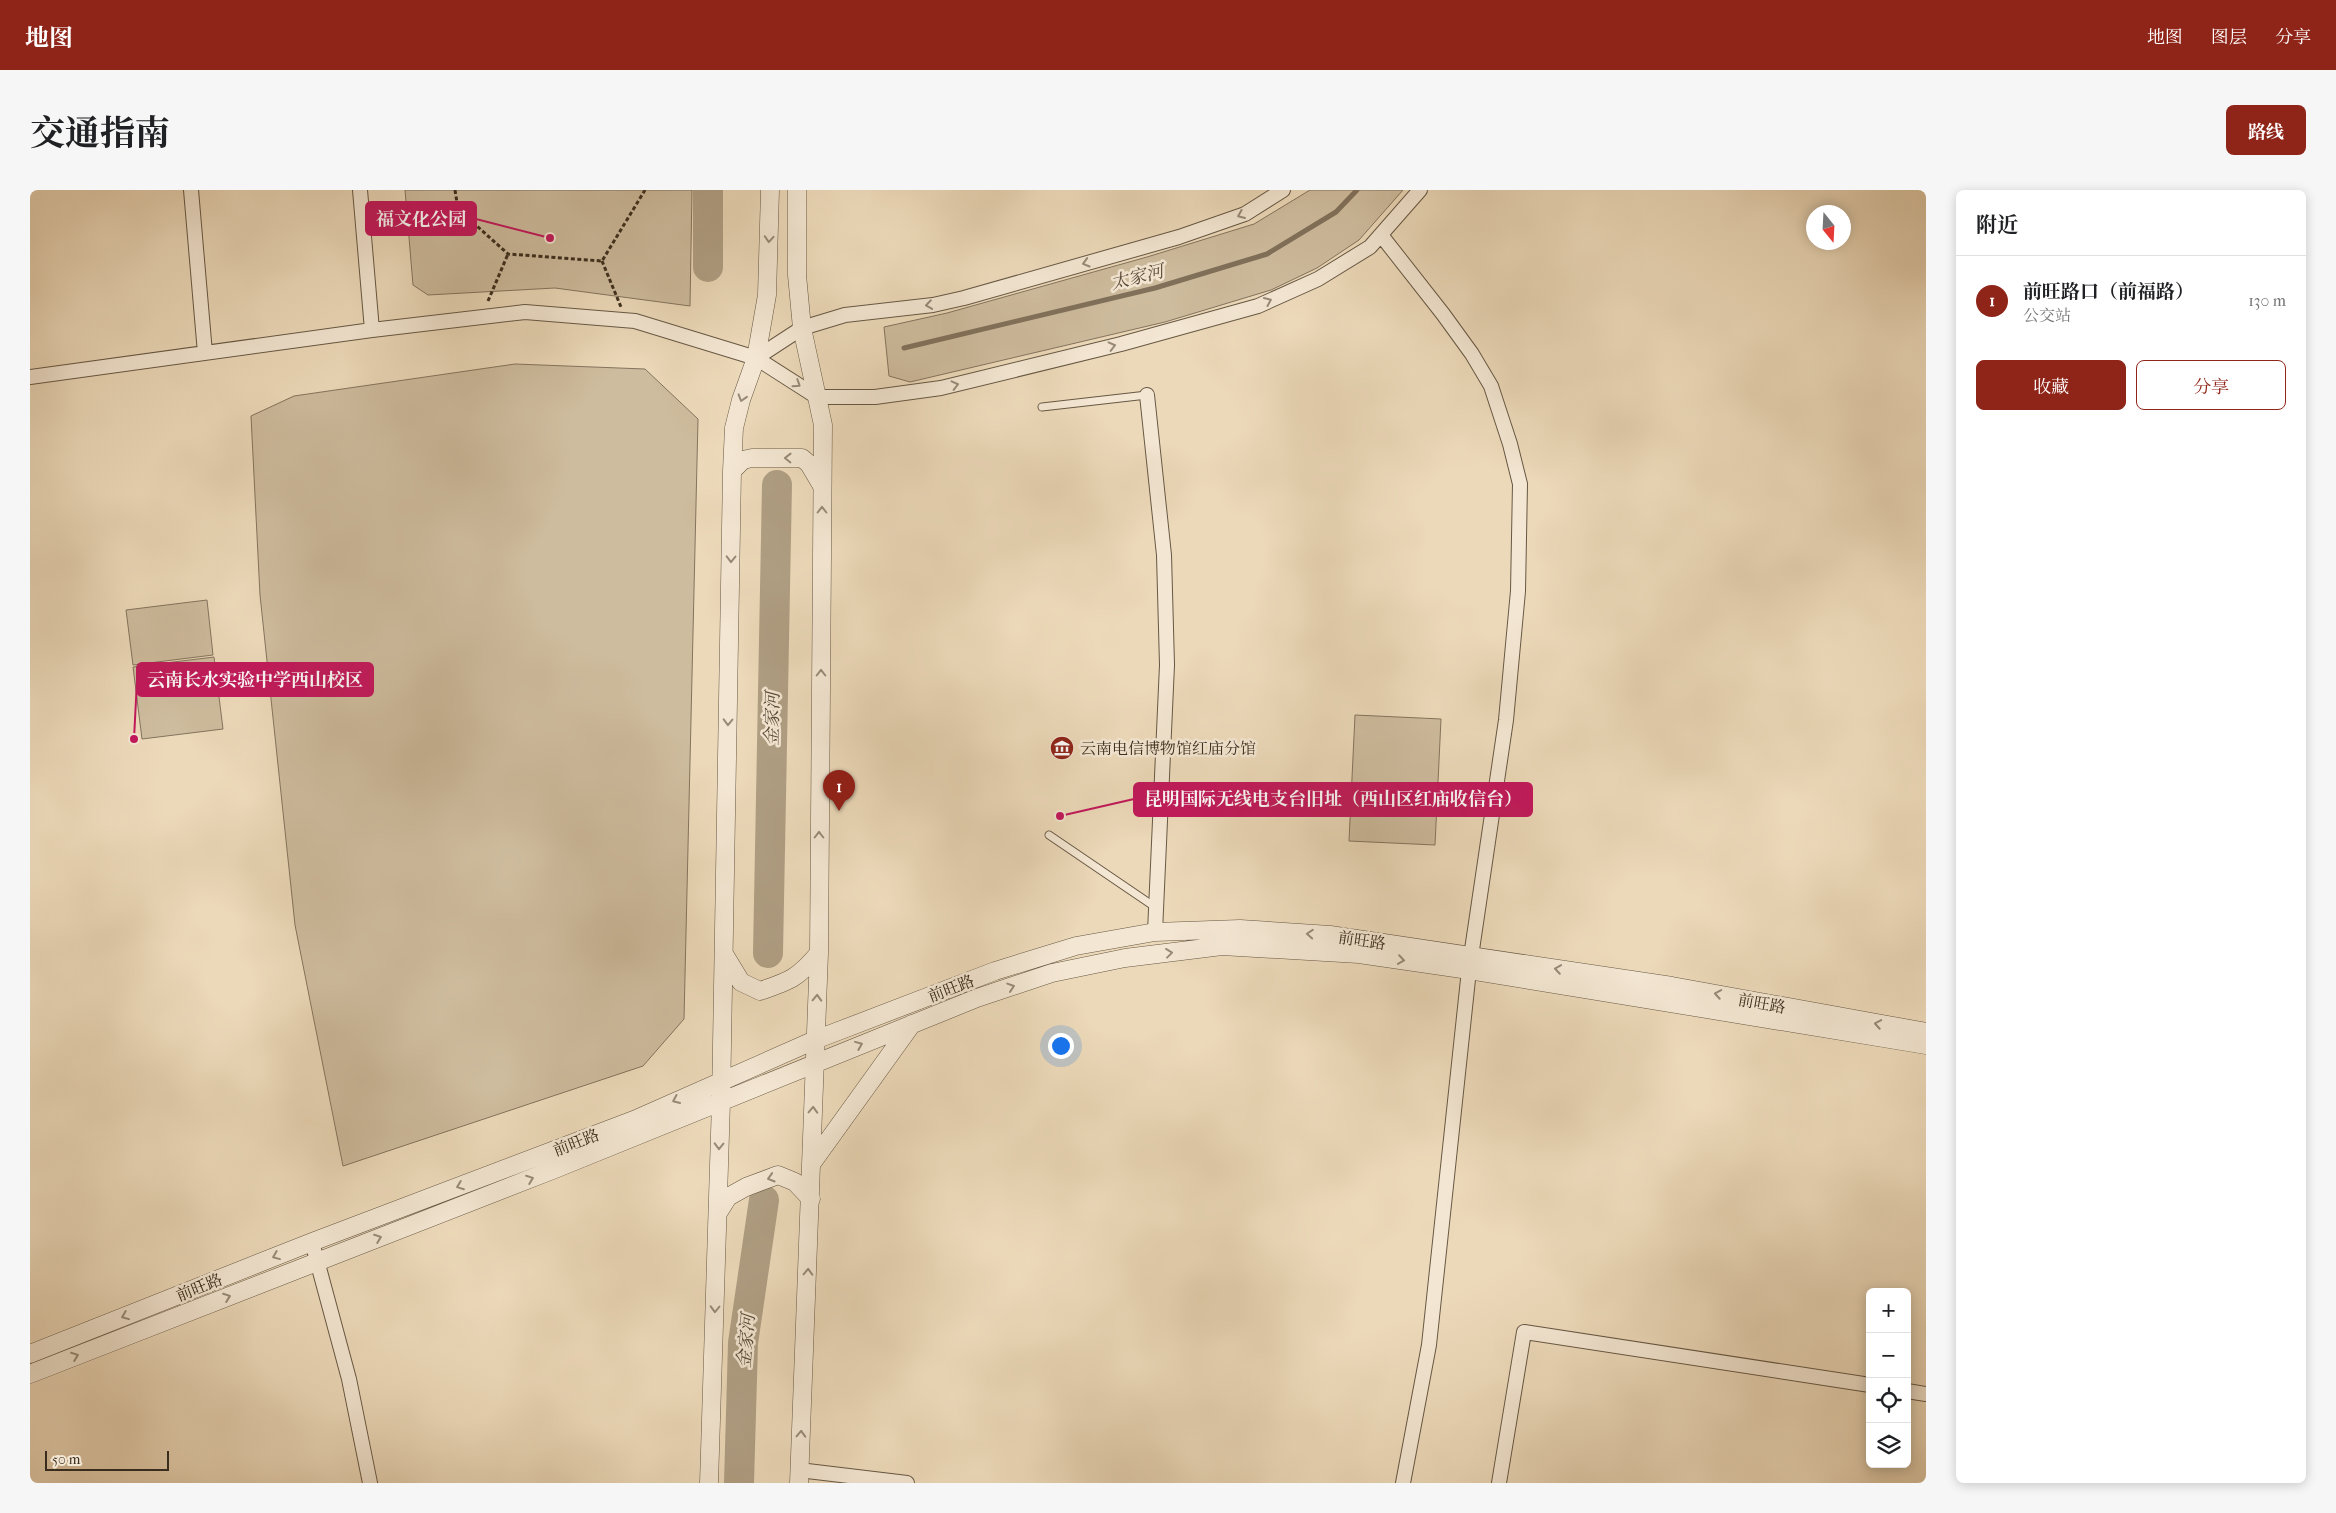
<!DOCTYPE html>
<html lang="zh">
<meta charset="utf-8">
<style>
:root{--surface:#fff;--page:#f6f6f6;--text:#202124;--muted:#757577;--line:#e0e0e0;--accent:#8f2418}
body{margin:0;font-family:"IM FELL French Canon","Noto Serif SC",serif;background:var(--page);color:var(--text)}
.controls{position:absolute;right:15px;bottom:15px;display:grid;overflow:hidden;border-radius:8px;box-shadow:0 2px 12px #0003}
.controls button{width:45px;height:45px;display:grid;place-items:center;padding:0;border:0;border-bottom:1px solid var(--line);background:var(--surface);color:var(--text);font:25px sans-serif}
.compass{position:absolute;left:1776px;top:15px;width:45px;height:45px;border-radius:50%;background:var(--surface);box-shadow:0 2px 12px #0003;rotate:162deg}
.scale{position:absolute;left:15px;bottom:12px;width:124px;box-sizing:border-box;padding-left:5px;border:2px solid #3b2d1d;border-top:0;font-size:14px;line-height:18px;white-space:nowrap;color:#3b2d1d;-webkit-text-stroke:4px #f3e6d2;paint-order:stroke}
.you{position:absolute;left:1030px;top:855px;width:18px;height:18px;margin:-12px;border:4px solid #fff;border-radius:50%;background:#1a73e8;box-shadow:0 0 0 8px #1a73e833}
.badge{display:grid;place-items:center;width:32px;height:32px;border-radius:50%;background:var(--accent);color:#fff;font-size:16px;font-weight:700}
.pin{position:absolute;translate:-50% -41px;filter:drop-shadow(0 1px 2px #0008)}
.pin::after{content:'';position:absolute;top:26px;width:18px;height:15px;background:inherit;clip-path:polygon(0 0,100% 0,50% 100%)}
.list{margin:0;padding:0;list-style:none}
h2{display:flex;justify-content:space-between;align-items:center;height:65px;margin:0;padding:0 20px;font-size:21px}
h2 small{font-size:16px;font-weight:400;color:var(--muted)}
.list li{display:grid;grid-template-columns:32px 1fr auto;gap:15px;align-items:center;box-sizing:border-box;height:90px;padding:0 20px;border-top:1px solid var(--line)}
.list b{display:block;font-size:19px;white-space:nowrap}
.list p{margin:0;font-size:16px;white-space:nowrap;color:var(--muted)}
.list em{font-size:16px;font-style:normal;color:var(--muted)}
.actions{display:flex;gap:10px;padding:15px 20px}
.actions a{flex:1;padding:11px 0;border:1px solid var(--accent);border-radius:8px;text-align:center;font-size:18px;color:var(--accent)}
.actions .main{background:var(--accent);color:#fff}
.icon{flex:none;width:28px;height:28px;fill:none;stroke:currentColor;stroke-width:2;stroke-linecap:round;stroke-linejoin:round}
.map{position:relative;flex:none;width:1896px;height:1293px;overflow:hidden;border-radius:8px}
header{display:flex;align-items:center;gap:30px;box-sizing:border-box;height:70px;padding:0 25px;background:var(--accent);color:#fff}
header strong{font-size:24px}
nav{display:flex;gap:28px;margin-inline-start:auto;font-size:18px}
.intro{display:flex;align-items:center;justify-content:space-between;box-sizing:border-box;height:120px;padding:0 30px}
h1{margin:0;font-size:35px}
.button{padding:12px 22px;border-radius:8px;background:var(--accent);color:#fff;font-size:18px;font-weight:700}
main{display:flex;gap:30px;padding:0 30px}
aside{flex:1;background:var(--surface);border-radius:8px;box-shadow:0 2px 12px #0003}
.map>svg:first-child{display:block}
.green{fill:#cebc9e;stroke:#84745e}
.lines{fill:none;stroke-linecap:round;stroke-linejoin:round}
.stream{stroke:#81715b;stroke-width:5}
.river{stroke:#b09f84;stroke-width:30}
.service-casing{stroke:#675844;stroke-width:9}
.minor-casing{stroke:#675844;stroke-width:16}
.tertiary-casing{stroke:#675844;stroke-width:19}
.path{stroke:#3b2d1d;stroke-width:3;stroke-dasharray:4 2.5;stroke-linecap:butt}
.service{stroke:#f3e6d2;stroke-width:7}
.minor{stroke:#f3e6d2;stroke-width:14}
.tertiary{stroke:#f3e6d2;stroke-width:18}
.oneway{stroke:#978a78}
.labels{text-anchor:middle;stroke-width:5;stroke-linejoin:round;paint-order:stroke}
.poi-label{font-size:16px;fill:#3b2d1d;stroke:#f3e6d2;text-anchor:start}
.street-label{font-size:16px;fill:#3b2d1d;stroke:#f3e6d2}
.water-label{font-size:18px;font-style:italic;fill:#584a37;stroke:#f3e6d2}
.leader{fill:none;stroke:#c2185b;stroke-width:2}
.callout-dot{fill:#c2185b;stroke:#f3e6d2;stroke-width:2}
.callout{fill:#c2185b;stroke:#c2185b;stroke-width:2}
.callout-label{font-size:18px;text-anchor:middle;font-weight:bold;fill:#fff}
</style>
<header>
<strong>地图</strong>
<nav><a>地图</a><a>图层</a><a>分享</a></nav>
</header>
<div class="intro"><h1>交通指南</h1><a class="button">路线</a></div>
<main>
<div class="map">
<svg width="1896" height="1293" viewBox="0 0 1896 1293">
<rect width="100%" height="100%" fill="#ecd9b9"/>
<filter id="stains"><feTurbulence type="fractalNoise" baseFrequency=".004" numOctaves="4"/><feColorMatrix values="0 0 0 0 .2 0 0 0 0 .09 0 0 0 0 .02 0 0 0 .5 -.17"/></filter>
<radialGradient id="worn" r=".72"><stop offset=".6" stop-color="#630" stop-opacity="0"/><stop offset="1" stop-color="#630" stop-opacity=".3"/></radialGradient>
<!-- green -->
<path class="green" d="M375 0H662L660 116 525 98 398 105 383 95Z
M1280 0H1373L1329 50 1287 78 1241 100 1135 132 880 192 859 186 854 137 917 123 1117 67 1224 34Z
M485 174 615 179 668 229 654 829 613 876 313 976 265 735 230 405 221 226 264 206Z
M177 410 183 465 103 475 96 420Z
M184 467 193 539 112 549 103 477Z
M1325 525 1411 529 1405 655 1319 651Z"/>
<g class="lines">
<!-- stream -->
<path class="stream" d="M874 158 1125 98 1237 64 1306 22 1327 0"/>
<!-- river -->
<path class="river" d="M678 0V77
M738 763 747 295
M709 1293 713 1153 734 1010"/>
<!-- service casing -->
<g class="service-casing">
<path id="service" d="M1012 217 1117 205
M1019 645 1125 717"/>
</g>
<!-- minor casing -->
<g class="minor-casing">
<path id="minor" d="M161 0 175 163
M330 0 342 140
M1351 45 1413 124 1442 164 1461 196 1480 254 1490 294 1488 401 1476 530 1439 780 1399 1155 1373 1293
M726 168 772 138 815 125 903 115 934 108 1149 47 1215 24 1253 0
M0 187 342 140 495 122 605 131 726 168 787 207H845L911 198 1091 154 1228 116 1288 89 1340 57 1390 0
M1117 205 1134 365 1137 475 1125 742
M282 1052 319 1189 340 1293
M1877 1201 1896 1204
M769 1280 877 1293
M1469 1293 1494 1142 1840 1195"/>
</g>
<!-- tertiary casing -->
<g class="tertiary-casing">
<path id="tertiary" d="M767 0V85L772 138 793 235 789 763 769 1293
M702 281 713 270 722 268H772L779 274 792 296
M694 764 711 792 730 801C760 791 768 788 789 763
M782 973 882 834
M688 1023 698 1007 716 997 748 985 765 992 781 1009
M0 1164 282 1052 604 930 785 850 965 781 1046 756 1125 742 1210 739 1300 745 1642 796 1896 842
M0 1184 525 979 947 808 1022 783 1095 768 1192 756 1329 764 1439 780 1896 855
M679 1293 691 912 702 281 704 238 711 210 726 168 737 105 740 0"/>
</g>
<!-- path -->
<path class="path" d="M425 0 428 19 478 64 572 71 615 0
M572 71 591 117
M458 111 478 64"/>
<!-- service -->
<use href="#service" class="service"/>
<!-- minor -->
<use href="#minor" class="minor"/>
<!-- tertiary -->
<use href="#tertiary" class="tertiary"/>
</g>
<!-- one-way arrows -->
<defs><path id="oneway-chevron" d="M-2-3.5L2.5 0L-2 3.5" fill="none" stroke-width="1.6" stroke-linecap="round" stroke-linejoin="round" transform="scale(1.25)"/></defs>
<g class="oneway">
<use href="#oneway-chevron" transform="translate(1211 25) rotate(157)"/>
<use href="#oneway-chevron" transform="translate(739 49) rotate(94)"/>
<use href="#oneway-chevron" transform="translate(1056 73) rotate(164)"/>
<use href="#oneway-chevron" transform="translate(1238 111) rotate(-24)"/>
<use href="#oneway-chevron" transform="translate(899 115) rotate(172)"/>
<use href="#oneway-chevron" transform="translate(1082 156) rotate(-14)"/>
<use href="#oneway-chevron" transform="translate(767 194) rotate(33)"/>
<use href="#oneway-chevron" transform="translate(925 195) rotate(-14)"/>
<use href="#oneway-chevron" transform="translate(712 208) rotate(107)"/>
<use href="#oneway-chevron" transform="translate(758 268) rotate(-179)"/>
<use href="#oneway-chevron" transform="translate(792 320) rotate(-90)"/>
<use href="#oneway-chevron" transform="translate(701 369) rotate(91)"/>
<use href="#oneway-chevron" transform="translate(791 483) rotate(-90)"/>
<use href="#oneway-chevron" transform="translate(698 532) rotate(91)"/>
<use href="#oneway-chevron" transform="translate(789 645) rotate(-90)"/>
<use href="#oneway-chevron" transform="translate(1280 744) rotate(-176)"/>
<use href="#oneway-chevron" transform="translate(1139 763) rotate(-7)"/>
<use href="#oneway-chevron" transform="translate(1371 770) rotate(8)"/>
<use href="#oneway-chevron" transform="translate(1528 779) rotate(-171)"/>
<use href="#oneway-chevron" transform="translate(981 797) rotate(-18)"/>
<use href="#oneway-chevron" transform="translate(1688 804) rotate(-170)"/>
<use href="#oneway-chevron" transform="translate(787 808) rotate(-88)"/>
<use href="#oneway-chevron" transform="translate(1848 834) rotate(-170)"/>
<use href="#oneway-chevron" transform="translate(829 855) rotate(-22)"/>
<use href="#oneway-chevron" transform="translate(646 910) rotate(156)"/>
<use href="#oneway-chevron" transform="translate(783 920) rotate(-88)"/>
<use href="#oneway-chevron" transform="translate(689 956) rotate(91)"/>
<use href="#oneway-chevron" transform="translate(741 988) rotate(163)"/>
<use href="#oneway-chevron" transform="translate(500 989) rotate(-21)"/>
<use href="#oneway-chevron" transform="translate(430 996) rotate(159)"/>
<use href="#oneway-chevron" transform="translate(348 1048) rotate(-21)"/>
<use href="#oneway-chevron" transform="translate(246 1066) rotate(158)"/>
<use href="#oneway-chevron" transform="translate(778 1082) rotate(-88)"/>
<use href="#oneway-chevron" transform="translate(197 1107) rotate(-21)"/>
<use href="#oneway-chevron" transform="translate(685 1119) rotate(92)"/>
<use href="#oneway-chevron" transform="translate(95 1126) rotate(158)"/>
<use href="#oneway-chevron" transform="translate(45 1166) rotate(-21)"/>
<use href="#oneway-chevron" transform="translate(771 1244) rotate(-88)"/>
</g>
<!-- icons -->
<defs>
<g id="museum-disc" transform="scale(1.25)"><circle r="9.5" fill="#8f2418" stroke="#f3e6d2"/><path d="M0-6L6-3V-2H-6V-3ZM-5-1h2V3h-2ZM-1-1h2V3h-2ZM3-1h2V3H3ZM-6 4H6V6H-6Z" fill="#fff"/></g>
</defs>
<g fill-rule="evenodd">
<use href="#museum-disc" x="1032" y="558"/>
</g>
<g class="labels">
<!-- poi labels -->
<g class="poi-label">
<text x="1050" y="564">云南电信博物馆红庙分馆</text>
</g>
<!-- street labels -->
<g class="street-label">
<text transform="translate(1332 750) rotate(8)" y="6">前旺路</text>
<text transform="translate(921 798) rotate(-21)" y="6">前旺路</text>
<text transform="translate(1732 813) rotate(10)" y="6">前旺路</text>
<text transform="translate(546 952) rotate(-21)" y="6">前旺路</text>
<text transform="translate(169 1097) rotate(-22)" y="6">前旺路</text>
</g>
<!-- water labels -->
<g class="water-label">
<text transform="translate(1107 87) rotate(-14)" y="6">太家河</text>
<text transform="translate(742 529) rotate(-89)" y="6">金家河</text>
<text transform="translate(716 1151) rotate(-85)" y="6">金家河</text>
</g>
</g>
<!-- callouts -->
<path class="leader" d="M520 48L446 29M104 549L107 490M1030 626L1104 609"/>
<g class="callout-dot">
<circle cx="520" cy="48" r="5"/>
<circle cx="104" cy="549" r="5"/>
<circle cx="1030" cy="626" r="5"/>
</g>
<g class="callout">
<rect x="336" y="12" width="110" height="33" rx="5"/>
<rect x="107" y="473" width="236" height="33" rx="5"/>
<rect x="1104" y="593" width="398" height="33" rx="5"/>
</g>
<g class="callout-label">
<text x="391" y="35">福文化公园</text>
<text x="225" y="496">云南长水实验中学西山校区</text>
<text x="1303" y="615">昆明国际无线电支台旧址（西山区红庙收信台）</text>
</g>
<rect width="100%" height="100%" filter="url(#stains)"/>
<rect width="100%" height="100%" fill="url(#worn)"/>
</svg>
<div class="controls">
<button>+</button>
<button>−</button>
<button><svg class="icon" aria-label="locate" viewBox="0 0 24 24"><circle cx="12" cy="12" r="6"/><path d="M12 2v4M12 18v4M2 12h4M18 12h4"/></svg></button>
<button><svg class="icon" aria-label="layers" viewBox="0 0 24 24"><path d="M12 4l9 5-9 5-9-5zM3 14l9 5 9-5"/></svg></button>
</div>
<svg class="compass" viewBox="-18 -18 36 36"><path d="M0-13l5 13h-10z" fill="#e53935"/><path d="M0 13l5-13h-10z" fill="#757577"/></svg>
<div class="scale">50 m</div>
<div class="you"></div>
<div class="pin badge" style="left:809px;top:621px">1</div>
</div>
<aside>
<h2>附近<small></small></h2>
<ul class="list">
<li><span class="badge">1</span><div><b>前旺路口（前福路）</b><p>公交站</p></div><em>130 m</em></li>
</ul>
<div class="actions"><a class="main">收藏</a><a>分享</a></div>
</aside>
</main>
